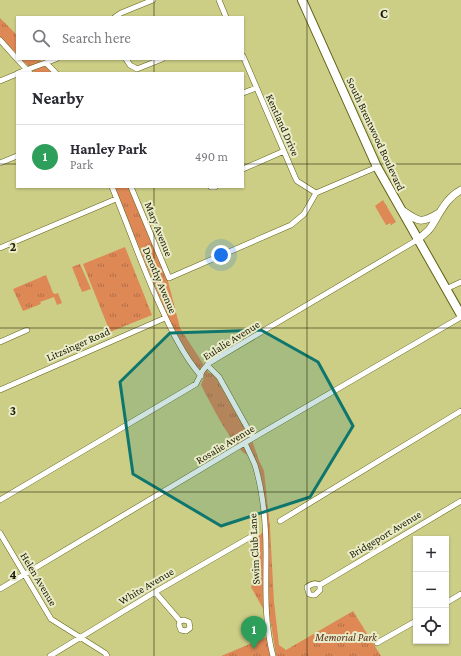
<!DOCTYPE html>
<meta charset="utf-8">
<style>
:root{--surface:#fff;--page:#f7f7f7;--text:#2b2b33;--muted:#7c7c81;--line:#e1e1e2;--accent:#d93025}
body{margin:0;font-family:"Crimson Pro",serif;background:var(--page);color:var(--text)}
.controls{position:absolute;right:12px;bottom:12px;display:grid;overflow:hidden;border-radius:0px;box-shadow:0 1px 3px #0004}
.controls button{width:36px;height:36px;display:grid;place-items:center;padding:0;border:0;border-bottom:1px solid var(--line);background:var(--surface);color:var(--text);font:20px sans-serif}
.you{position:absolute;left:221px;top:255px;width:14px;height:14px;margin:-10px;border:3px solid #fff;border-radius:50%;background:#1a73e8;box-shadow:0 0 0 6px #1a73e833}
.badge{display:grid;place-items:center;width:26px;height:26px;border-radius:50%;background:var(--accent);color:#fff;font-size:13px;font-weight:700}
.pin{position:absolute;translate:-50% -33px;filter:drop-shadow(0 1px 2px #0008)}
.pin::after{content:'';position:absolute;top:21px;width:14px;height:12px;background:inherit;clip-path:polygon(0 0,100% 0,50% 100%)}
.list{margin:0;padding:0;list-style:none}
h2{display:flex;justify-content:space-between;align-items:center;height:52px;margin:0;padding:0 16px;font-size:17px}
h2 small{font-size:13px;font-weight:400;color:var(--muted)}
.list li{display:grid;grid-template-columns:26px 1fr auto;gap:12px;align-items:center;box-sizing:border-box;height:64px;padding:0 16px;border-top:1px solid var(--line)}
.list b{display:block;font-size:15px;white-space:nowrap}
.list p{margin:0;font-size:13px;white-space:nowrap;color:var(--muted)}
.list em{font-size:13px;font-style:normal;color:var(--muted)}
.icon{flex:none;width:22px;height:22px;fill:none;stroke:currentColor;stroke-width:2;stroke-linecap:round;stroke-linejoin:round}
.map{position:relative;flex:none;width:461px;height:656px;overflow:hidden}
.search{position:absolute;background:var(--surface);box-shadow:0 1px 3px #0004;left:16px;top:16px;width:228px;height:44px;display:flex;align-items:center;gap:10px;box-sizing:border-box;padding:0 14px;border-radius:0px;color:var(--muted);font-size:15px}
.panel{position:absolute;background:var(--surface);box-shadow:0 1px 3px #0004;left:16px;top:72px;width:228px;height:116px;border-radius:0px}
.map>svg:first-child{display:block}
.grass{fill:url(#grass-tufts)}
.lines{fill:none;stroke-linecap:round;stroke-linejoin:round}
.street-casing{stroke:#616217;stroke-width:6}
.secondary-casing{stroke:#616217;stroke-width:8}
.primary-casing{stroke:#616217;stroke-width:10}
.street{stroke:#fff;stroke-width:5}
.secondary{stroke:#fff;stroke-width:7}
.primary{stroke:#fff;stroke-width:8}
.marked{fill:#0f766e;fill-opacity:0.2;stroke:#0f766e;stroke-width:3;stroke-linejoin:round}
.grid{fill:none;stroke:#1a1a00;stroke-width:1;stroke-opacity:0.55}
.labels{text-anchor:middle;stroke-width:4;stroke-linejoin:round;paint-order:stroke}
.street-label{font-size:11px;fill:#1a1a00;stroke:#eaecc9}
.park-label{font-size:11px;font-style:italic;fill:#522c16;stroke:#eaecc9}
.grid-label{font-size:13px;text-anchor:middle;font-weight:bold;fill:#1a1a00;stroke:#eaecc9;stroke-width:4;stroke-linejoin:round;paint-order:stroke}
</style>
<div class="map">
<svg width="461" height="656" viewBox="0 0 461 656">
<defs>
<pattern id="grass-tufts" width="24" height="20" patternUnits="userSpaceOnUse"><rect width="24" height="20" fill="#de8856"/><path d="M3 7l-1-3M5 7V3M7 7l1-3M15 17l-1-3M17 17v-4M19 17l1-3" fill="none" stroke="#b36e45"/></pattern>
</defs>
<rect width="100%" height="100%" fill="#ccce86"/>
<!-- grass -->
<path class="grass" d="M0 18 17 35V54L0 37Z
M21 59H39L52 73H35Z
M114 187H128L168 281 180 328 209 373 213 374 216 378 253 443 258 458 264 471 270 527 274 602 279 645 286 650 353 611 381 656H276L271 623 251 587 254 580 255 540 264 531C260 506 260 477 248 455 234 451 209 400 201 385L204 377 190 358 168 317Z
M383 200 396 222 391 225 390 223 386 225 375 206Z
M125 247 152 315 110 332 83 264Z
M80 264 91 289 82 292 72 267Z
M46 275 53 293 55 294 58 293 62 303 57 305 54 297 40 302 41 304 23 311 13 289Z
M269 636 273 656H221Z"/>
<g class="lines">
<!-- street casing -->
<g class="street-casing">
<path id="street" d="M219 0 226 17
M115 17 121 13 153 0
M0 40 17 59
M243 56 295 177 297 181 316 193
M17 59 30 73
M126 59 130 65 137 69 162 59
M46 63 56 73
M18 73 56 59
M0 81 17 74
M243 93 256 88
M0 163 17 156
M243 169 284 151
M112 187C128 225 141 264 158 301 170 327 182 354 201 376
M131 187 169 278 291 225 304 214 316 193 377 167
M211 187H215
M0 248 116 199
M446 289 461 282
M0 342 27 330
M207 365 219 377 253 438
M0 390 165 318
M245 443C248 450 252 458 255 465 263 492 266 525 266 553 266 587 264 622 273 656
M0 500 196 384 203 370 209 363 417 240
M280 521 461 411
M0 533 51 619 105 653 107 656
M320 585V590L315 595H312L309 594 307 587C311 584 315 582 320 585L461 501
M0 589 253 438 461 317
M155 592 180 621 184 620 189 622 190 628 186 631 181 630 179 625 180 621
M446 603 461 594
M377 643 416 621
M50 656 155 592 254 535"/>
</g>
<!-- secondary casing -->
<g class="secondary-casing">
<path id="secondary" d="M402 210C419 222 421 224 439 213
M417 240C422 236 428 232 431 227 440 213 446 198 461 190"/>
</g>
<!-- primary casing -->
<g class="primary-casing">
<path id="primary" d="M302 0 377 167 461 315"/>
</g>
<!-- street -->
<use href="#street" class="street"/>
<!-- secondary -->
<use href="#secondary" class="secondary"/>
<!-- primary -->
<use href="#primary" class="primary"/>
</g>
<!-- marked area -->
<path class="marked" d="M261 330 318 362 353 426 310 497 221 526 133 474 120 382 170 333Z"/>
<!-- grid -->
<path class="grid" d="M154 0V17M307 0V656M154 59V73M0 164H17M243 164H461M154 187V656M0 328H461M0 492H461"/>
<g class="labels">
<!-- street labels -->
<g class="street-label">
<text transform="translate(283 125) rotate(66)" y="4">Kentland Drive</text>
<text transform="translate(376 134) rotate(65)" y="4">South Brentwood Boulevard</text>
<text transform="translate(159 229) rotate(68)" y="4">Mary Avenue</text>
<text transform="translate(160 280) rotate(67)" y="4">Dorothy Avenue</text>
<text transform="translate(231 340) rotate(-32)" y="4">Eulalie Avenue</text>
<text transform="translate(78 344) rotate(-24)" y="4">Litzsinger Road</text>
<text transform="translate(225 444) rotate(-31)" y="4">Rosalie Avenue</text>
<text transform="translate(385 534) rotate(-31)" y="4">Bridgeport Avenue</text>
<text transform="translate(254 549) rotate(-93)" y="4">Swim Club Lane</text>
<text transform="translate(39 579) rotate(59)" y="4">Helen Avenue</text>
<text transform="translate(146 586) rotate(-31)" y="4">White Avenue</text>
</g>
<!-- park labels -->
<g class="park-label">
<text x="346" y="641">Memorial Park</text>
</g>
</g>
<g class="grid-label">
<text x="384" y="18">C</text>
<text x="13" y="251">2</text>
<text x="13" y="415">3</text>
<text x="13" y="579">4</text>
</g>
</svg>
<div class="controls">
<button>+</button>
<button>−</button>
<button><svg class="icon" aria-label="locate" viewBox="0 0 24 24"><circle cx="12" cy="12" r="6"/><path d="M12 2v4M12 18v4M2 12h4M18 12h4"/></svg></button>
</div>
<div class="you"></div>
<div class="pin badge" style="left:254px;top:649px;background:#2e9e5b">1</div>
<div class="search"><svg class="icon" aria-label="search" viewBox="0 0 24 24"><circle cx="10" cy="10" r="6"/><path d="M15 15l6 6"/></svg>Search here</div>
<section class="panel">
<h2>Nearby<small></small></h2>
<ul class="list">
<li><span class="badge" style="background:#2e9e5b">1</span><div><b>Hanley Park</b><p>Park</p></div><em>490 m</em></li>
</ul>
</section>
</div>
